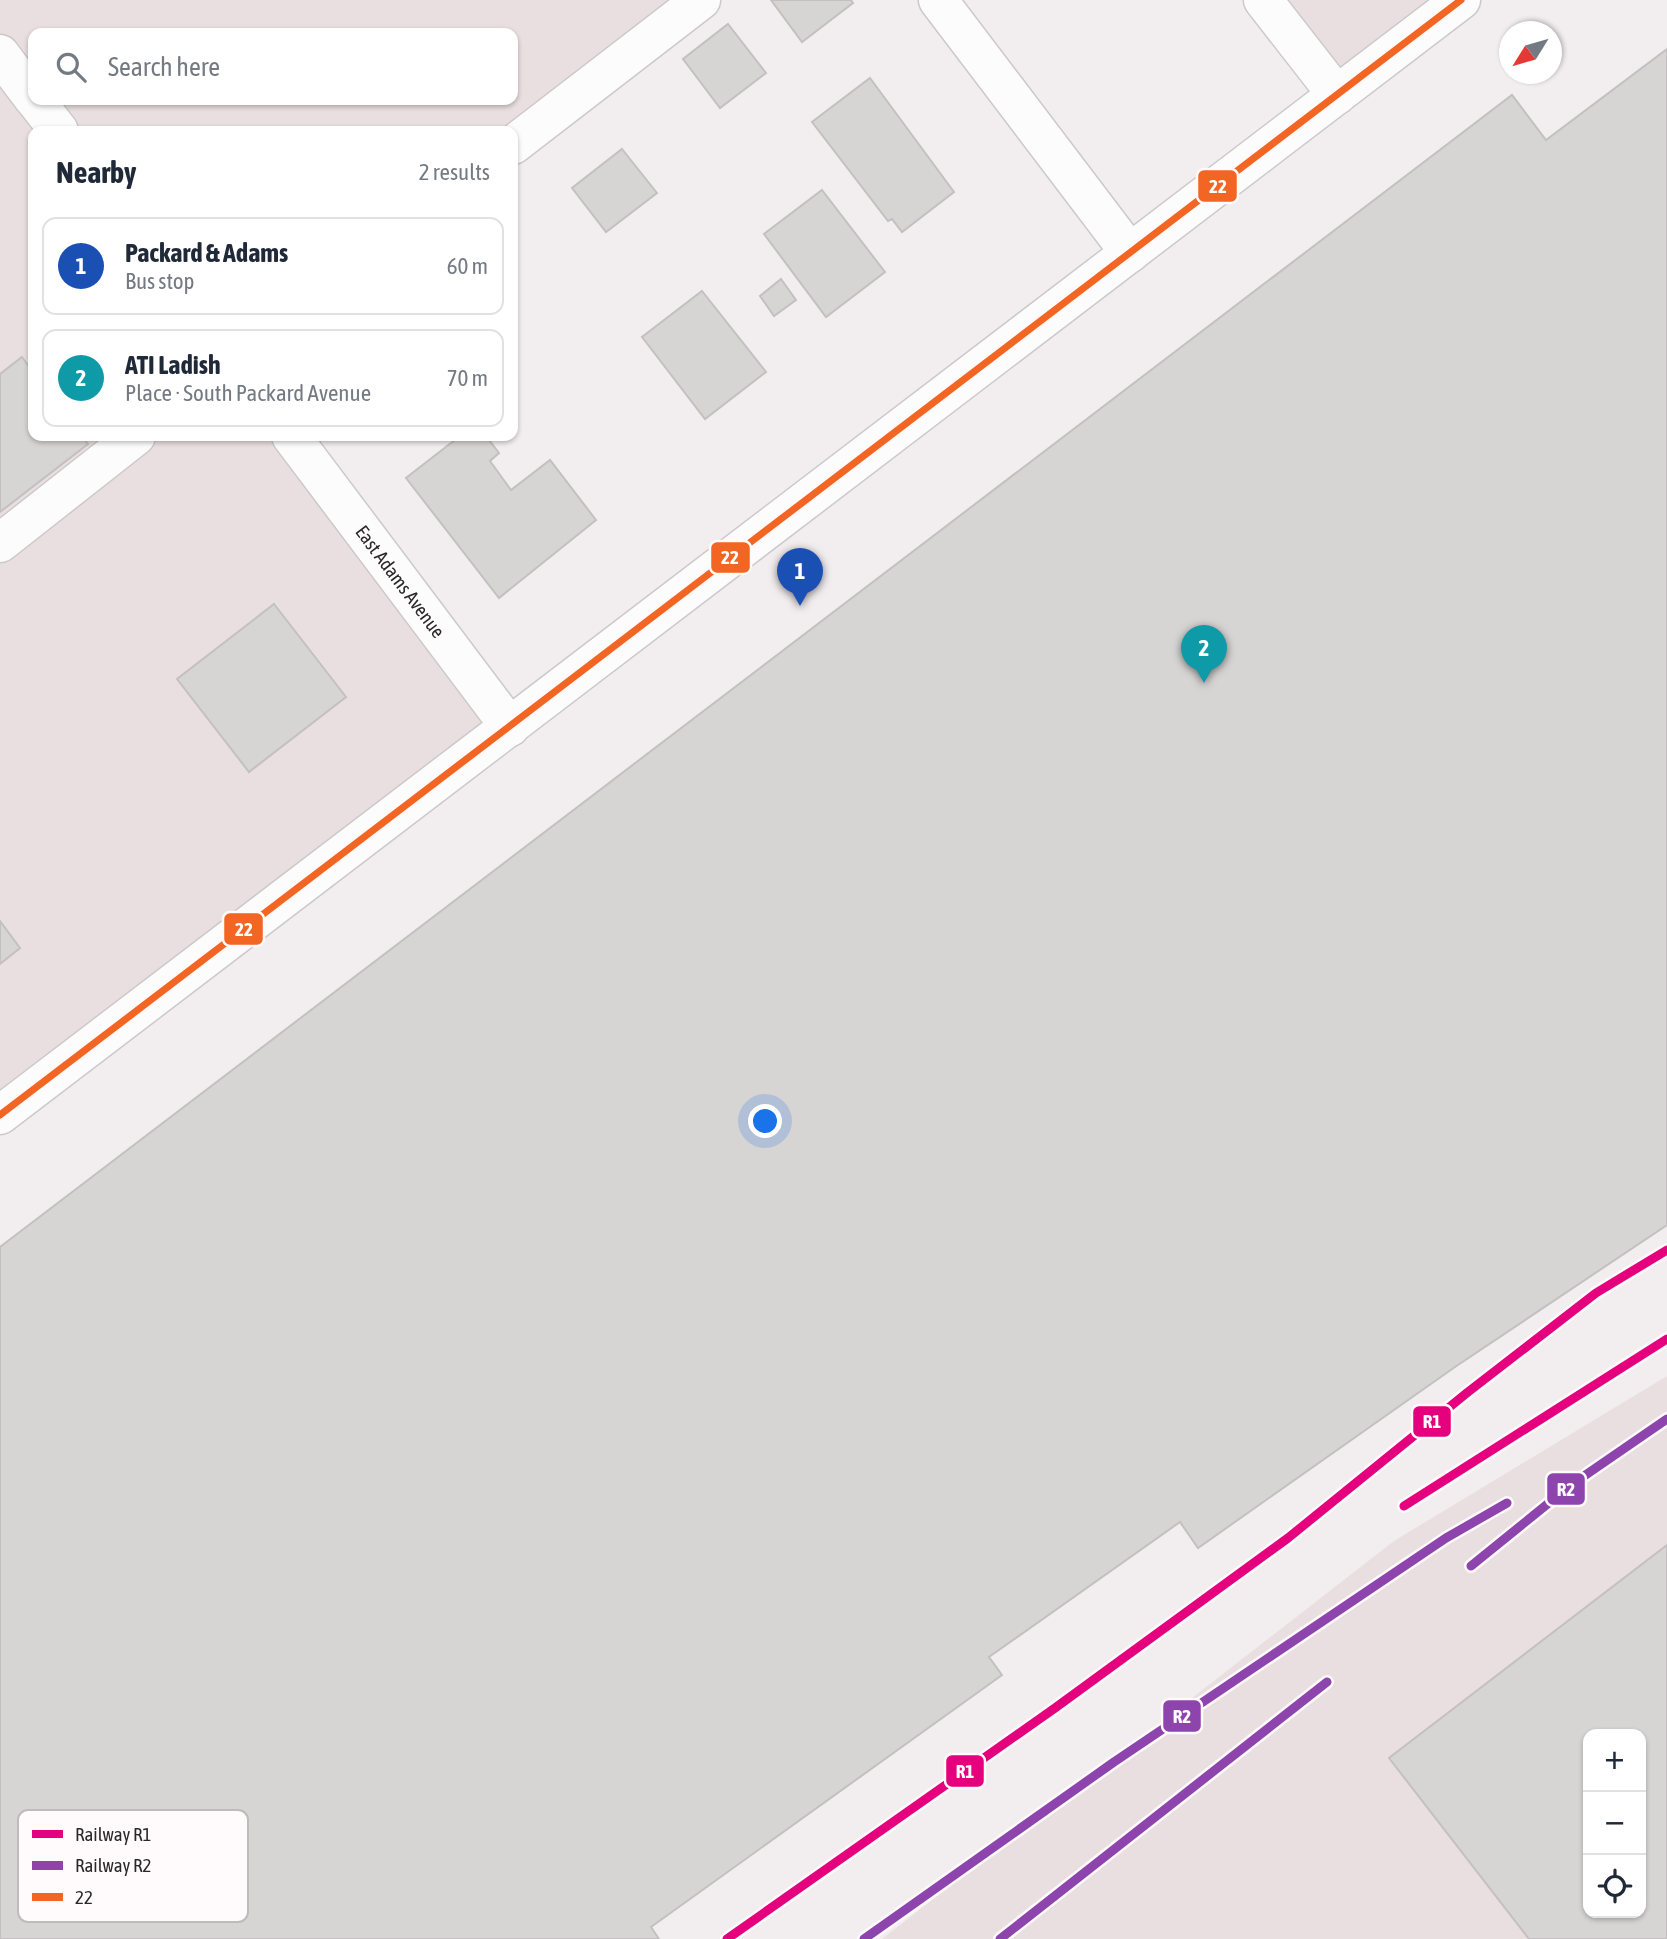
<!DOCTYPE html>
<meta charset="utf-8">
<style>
:root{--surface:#fff;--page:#f2f2f3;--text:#1f2937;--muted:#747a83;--line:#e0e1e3;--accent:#716d6e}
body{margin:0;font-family:"Asap Condensed",sans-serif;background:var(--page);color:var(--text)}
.controls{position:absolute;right:21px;bottom:21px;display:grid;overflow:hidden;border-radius:14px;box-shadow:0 2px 5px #0004}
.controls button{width:63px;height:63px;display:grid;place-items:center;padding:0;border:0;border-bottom:2px solid var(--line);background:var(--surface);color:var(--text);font:35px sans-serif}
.compass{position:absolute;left:1499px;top:21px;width:63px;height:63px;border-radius:50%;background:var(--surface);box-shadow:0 2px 5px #0004;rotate:233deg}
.you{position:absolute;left:766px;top:1122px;width:24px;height:24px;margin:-18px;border:5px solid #fff;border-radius:50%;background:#1a73e8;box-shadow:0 0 0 10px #1a73e833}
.badge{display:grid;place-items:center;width:46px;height:46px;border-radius:50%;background:var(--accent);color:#fff;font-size:23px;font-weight:700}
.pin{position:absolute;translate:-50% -58px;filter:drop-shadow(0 2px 4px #0008)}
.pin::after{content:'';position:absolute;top:37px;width:24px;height:21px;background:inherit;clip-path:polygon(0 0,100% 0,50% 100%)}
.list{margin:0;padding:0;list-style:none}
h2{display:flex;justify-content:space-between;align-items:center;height:91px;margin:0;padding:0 28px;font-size:30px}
h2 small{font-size:23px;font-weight:400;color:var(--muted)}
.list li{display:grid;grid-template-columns:46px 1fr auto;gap:21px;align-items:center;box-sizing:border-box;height:98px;margin:0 14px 14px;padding:0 14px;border:2px solid var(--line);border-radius:14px}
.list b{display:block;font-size:26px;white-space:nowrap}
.list p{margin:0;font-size:23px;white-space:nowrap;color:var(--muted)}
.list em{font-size:23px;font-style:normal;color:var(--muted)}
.icon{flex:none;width:38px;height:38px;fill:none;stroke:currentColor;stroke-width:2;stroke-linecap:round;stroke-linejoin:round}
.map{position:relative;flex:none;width:1667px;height:1939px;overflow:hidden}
.search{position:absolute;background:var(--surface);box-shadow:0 2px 5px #0004;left:28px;top:28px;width:490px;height:77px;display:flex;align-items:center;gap:18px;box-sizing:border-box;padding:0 24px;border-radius:14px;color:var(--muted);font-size:26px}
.panel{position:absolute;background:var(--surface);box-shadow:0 2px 5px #0004;left:28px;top:126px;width:490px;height:315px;border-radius:14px}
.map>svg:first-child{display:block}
.built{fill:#e9dee0;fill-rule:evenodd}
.building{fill:#d7d4d4;stroke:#c4c0c1;stroke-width:2;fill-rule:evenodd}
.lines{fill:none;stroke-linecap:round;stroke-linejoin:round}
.minor-casing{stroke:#cdc9ca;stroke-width:41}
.minor{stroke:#fdfcfc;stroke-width:38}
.bus-1-casing{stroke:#fffafb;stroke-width:12}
.bus-1{stroke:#f26522;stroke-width:7}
.rail-1-casing{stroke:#fffafb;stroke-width:14}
.rail-2-casing{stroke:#fffafb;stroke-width:14}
.rail-1{stroke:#e5007d;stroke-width:9}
.rail-2{stroke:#8e44ad;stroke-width:9}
.labels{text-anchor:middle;stroke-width:5;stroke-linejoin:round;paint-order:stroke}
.street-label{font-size:19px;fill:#2b2829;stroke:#fffafb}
.key{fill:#fffafb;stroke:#bfbbbc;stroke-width:2}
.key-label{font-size:19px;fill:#2b2829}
.line-badge{stroke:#fffafb;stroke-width:2.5}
.badge-label{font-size:19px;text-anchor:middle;font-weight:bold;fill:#fff}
</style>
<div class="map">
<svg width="1667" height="1939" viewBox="0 0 1667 1939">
<rect width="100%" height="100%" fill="#f2edee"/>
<!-- built -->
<path class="built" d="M0 0H701L513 131H33V436H291L510 727 0 1115ZM33 33H513V100H33Z
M1263 0H1461L1337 95Z
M1667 1376V1939H882L1394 1541ZM1588 1734H1641V1913H1588Z"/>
<!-- building -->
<path class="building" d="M771 0H851L853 3 802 42Z
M728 24 766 73 720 108 683 59Z
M1667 49V1225L1455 1367 1198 1548 1180 1522 989 1657 1002 1675 651 1927 659 1939H0V1247L1512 95 1546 140Z
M870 78 954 192 902 232 892 219 888 221 812 122Z
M622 149 657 193 606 232 572 188Z
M822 190 885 272 826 317 764 234Z
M781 279 796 300 774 316 760 296Z
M702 291 766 372 705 419 642 337Z
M22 357 33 372V436H82L88 444 0 512V374Z
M460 436H486L499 453 490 461 511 490 550 460 596 520 499 598 406 478Z
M274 604 346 697 249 772 177 679Z
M0 921 20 948 0 964Z
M1667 1545V1939H1529L1389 1758ZM1588 1734H1641V1913H1588Z"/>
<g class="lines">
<!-- minor casing -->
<g class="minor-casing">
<g id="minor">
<path d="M938 0 1130 253"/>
<path d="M1263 0 1337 95"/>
<path d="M0 54 33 98"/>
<path d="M35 100 59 131"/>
<path d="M513 145 701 0"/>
<path id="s1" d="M291 436 510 727"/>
<path d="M0 543 136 436"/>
<path d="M0 1115 1461 0"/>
</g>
</g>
<!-- minor -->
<use href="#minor" class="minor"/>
<!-- bus-1 casing -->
<g class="bus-1-casing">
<path id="bus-1" d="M0 1115 1461 0"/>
</g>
<!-- bus-1 -->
<use href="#bus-1" class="bus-1"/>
<!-- rail-1 casing -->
<g class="rail-1-casing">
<path id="rail-1" d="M1404 1506 1667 1339
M727 1939 1055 1708 1288 1538 1468 1392 1596 1293 1667 1250"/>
</g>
<!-- rail-2 casing -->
<g class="rail-2-casing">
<path id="rail-2" d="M1471 1566 1571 1485 1667 1419
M864 1939 1114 1762 1446 1538 1507 1503
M1000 1939 1327 1682"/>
</g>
<!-- rail-1 -->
<use href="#rail-1" class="rail-1"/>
<!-- rail-2 -->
<use href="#rail-2" class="rail-2"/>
</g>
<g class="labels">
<!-- street labels -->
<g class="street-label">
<text dy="7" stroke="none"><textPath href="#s1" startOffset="182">East Adams Avenue</textPath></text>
</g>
</g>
<!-- legend -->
<rect x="18" y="1810" width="230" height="112" rx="10" class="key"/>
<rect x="32" y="1830" width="31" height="8" fill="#e5007d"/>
<rect x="32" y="1861" width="31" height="9" fill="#8e44ad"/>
<rect x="32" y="1893" width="31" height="8" fill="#f26522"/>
<g class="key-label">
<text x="75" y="1841">Railway R1</text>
<text x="75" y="1872">Railway R2</text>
<text x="75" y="1904">22</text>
</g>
<g class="line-badge">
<rect x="1197" y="169" width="41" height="34" rx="7" fill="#f26522"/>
<rect x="710" y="541" width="41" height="33" rx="7" fill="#f26522"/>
<rect x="223" y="912" width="41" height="34" rx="7" fill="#f26522"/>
<rect x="1412" y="1405" width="40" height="33" rx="7" fill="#e5007d"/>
<rect x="1546" y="1472" width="40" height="34" rx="7" fill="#8e44ad"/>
<rect x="1162" y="1699" width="40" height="34" rx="7" fill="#8e44ad"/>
<rect x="945" y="1754" width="40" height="34" rx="7" fill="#e5007d"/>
</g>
<g class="badge-label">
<text x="1218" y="193">22</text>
<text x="730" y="564">22</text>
<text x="244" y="936">22</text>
<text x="1432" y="1428">R1</text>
<text x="1566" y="1496">R2</text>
<text x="1182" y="1723">R2</text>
<text x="965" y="1778">R1</text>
</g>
</svg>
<div class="controls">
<button>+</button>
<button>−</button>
<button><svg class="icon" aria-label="locate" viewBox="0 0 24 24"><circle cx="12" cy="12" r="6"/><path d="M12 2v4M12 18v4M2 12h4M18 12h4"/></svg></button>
</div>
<svg class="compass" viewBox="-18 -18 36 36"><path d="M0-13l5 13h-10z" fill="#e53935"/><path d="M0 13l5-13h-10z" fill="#747a83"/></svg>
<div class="you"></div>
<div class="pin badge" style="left:800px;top:606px;background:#1a4fb4">1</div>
<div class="pin badge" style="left:1204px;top:683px;background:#0f9aa8">2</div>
<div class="search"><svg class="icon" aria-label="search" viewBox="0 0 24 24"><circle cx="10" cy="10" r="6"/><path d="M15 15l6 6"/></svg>Search here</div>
<section class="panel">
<h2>Nearby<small>2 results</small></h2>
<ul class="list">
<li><span class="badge" style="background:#1a4fb4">1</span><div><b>Packard &amp; Adams</b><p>Bus stop</p></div><em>60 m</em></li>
<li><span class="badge" style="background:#0f9aa8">2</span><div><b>ATI Ladish</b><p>Place · South Packard Avenue</p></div><em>70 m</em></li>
</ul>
</section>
</div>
